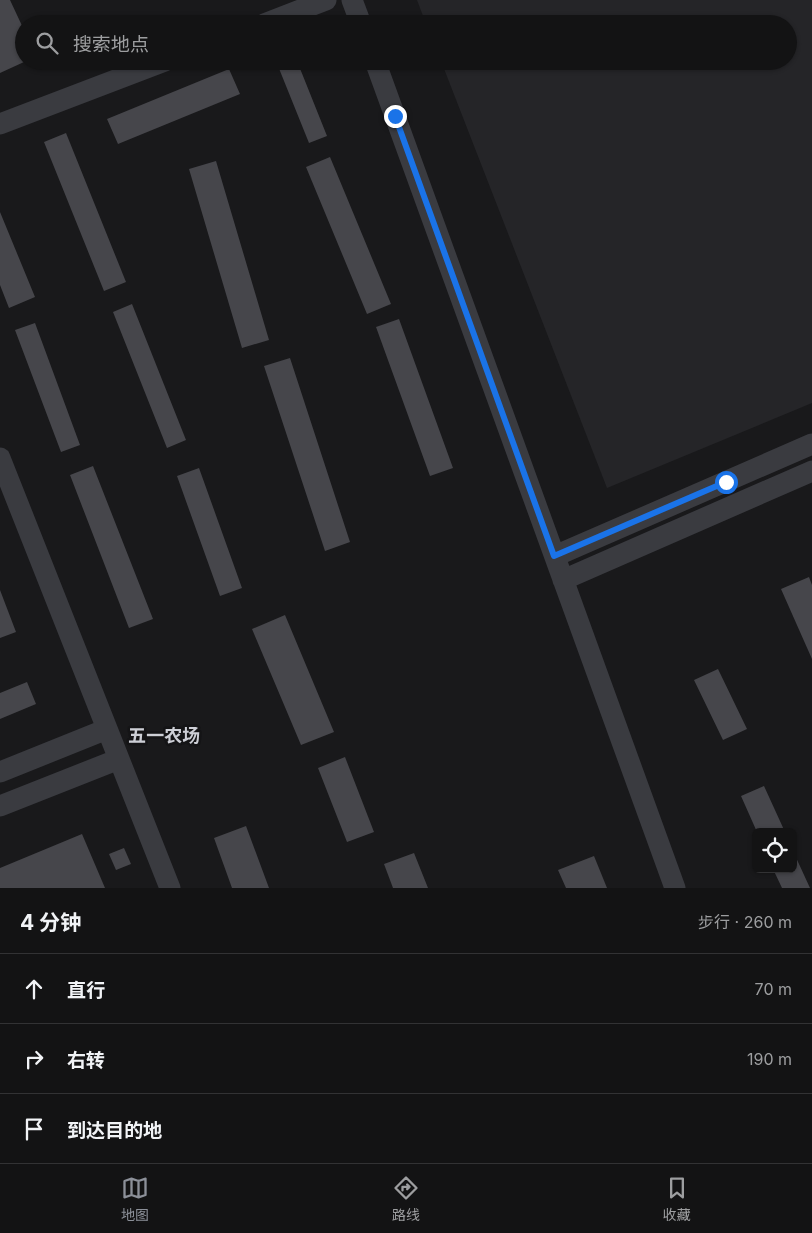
<!DOCTYPE html>
<html lang="zh">
<meta charset="utf-8">
<style>
:root{--surface:#131314;--page:#202022;--text:#f1f3f6;--muted:#9d9ea0;--line:#323234;--accent:#8c9099}
body{margin:0;font-family:Inter,"Noto Sans SC",sans-serif;background:var(--page);color:var(--text)}
.controls{position:absolute;right:15px;bottom:15px;display:grid;overflow:hidden;border-radius:8px;box-shadow:0 1px 4px #0004}
.controls button{width:45px;height:45px;display:grid;place-items:center;padding:0;border:0;border-bottom:1px solid var(--line);background:var(--surface);color:var(--text);font:25px sans-serif}
.stop{position:absolute;width:15px;height:15px;margin:-11px;border:4px solid #1a73e8;border-radius:50%;background:#fff}
.stop.end{background:#1a73e8;border-color:#fff;box-shadow:0 1px 5px #0008}
.list{margin:0;padding:0;list-style:none}
h2{display:flex;justify-content:space-between;align-items:center;height:65px;margin:0;padding:0 20px;font-size:21px}
h2 small{font-size:16px;font-weight:400;color:var(--muted)}
.list li{display:grid;grid-template-columns:32px 1fr auto;gap:15px;align-items:center;box-sizing:border-box;height:70px;padding:0 20px;border-top:1px solid var(--line)}
.list b{display:block;font-size:19px;white-space:nowrap}
.list em{font-size:16px;font-style:normal;color:var(--muted)}
.icon{flex:none;width:28px;height:28px;fill:none;stroke:currentColor;stroke-width:2;stroke-linecap:round;stroke-linejoin:round}
.map{position:relative;flex:none;width:812px;height:888px;overflow:hidden}
.search{position:absolute;background:var(--surface);box-shadow:0 1px 4px #0004;left:15px;right:15px;top:15px;height:55px;display:flex;align-items:center;gap:12px;box-sizing:border-box;padding:0 18px;border-radius:28px;color:var(--muted);font-size:19px}
.sheet{height:275px;background:var(--surface)}
nav{display:flex;justify-content:space-around;align-items:center;box-sizing:border-box;height:70px;border-top:1px solid var(--line);background:var(--surface);font-size:14px;color:var(--muted)}
nav a{display:grid;justify-items:center;gap:2px}
nav .on{color:var(--accent)}
.map>svg:first-child{display:block}
.built{fill:#252528}
.building{fill:#46464b}
.lines{fill:none;stroke-linecap:round;stroke-linejoin:round}
.minor{stroke:#3a3b40;stroke-width:21}
.route{stroke:#1a73e8;stroke-width:6}
.labels{text-anchor:middle;stroke-width:5;stroke-linejoin:round;paint-order:stroke}
.district-label{font-size:18px;font-weight:bold;fill:#cdcfd6;stroke:#141416}
</style>
<div class="map">
<svg width="812" height="888" viewBox="0 0 812 888">
<rect width="100%" height="100%" fill="#19191b"/>
<!-- built -->
<path class="built" d="M417 0H812V403L607 488 441 61H788V24H426Z"/>
<!-- building -->
<path class="building" d="M0 0H10L24 30V62L0 73Z
M290 61H297L327 136 309 143 278 66Z
M229 69 240 94 118 144 107 119Z
M66 133 126 282 104 291 44 142Z
M330 157 391 304 367 314 306 167Z
M216 161 269 340 242 348 189 169Z
M0 212 35 297 9 308 0 285Z
M132 304 186 440 167 448 113 312Z
M399 319 453 468 430 476 376 327Z
M35 323 80 445 61 452 15 330Z
M290 358 350 542 325 551 264 366Z
M93 466 153 619 129 628 70 475Z
M199 468 242 588 220 596 177 476Z
M809 577 812 585V659L781 589Z
M0 590 16 632 0 638Z
M285 615 334 732 301 745 252 629Z
M718 669 747 729 723 740 694 680Z
M27 682 36 704 0 719V693Z
M345 757 374 832 347 842 318 768Z
M764 786 785 832H757L741 796Z
M246 826 269 888H232L214 838Z
M82 834 105 888H0V868Z
M124 848 131 864 116 870 109 854Z
M793 851 810 888H782L773 869H793Z
M414 853 428 888H393L384 864Z
M594 856 607 888H566L558 870Z"/>
<g class="lines">
<!-- minor -->
<path class="minor" d="M352 0 361 24
M264 24 326 0
M375 61 675 888
M0 124 165 61
M0 458 170 888
M555 556 812 444
M563 580 812 471
M0 772 107 729
M0 806 119 759"/>
</g>
<g class="lines">
<!-- route -->
<path class="route" d="M395 116 554 556 726 482"/>
</g>
<g class="labels">
<!-- district labels -->
<g class="district-label">
<text x="164" y="742">五一农场</text>
</g>
</g>
</svg>
<div class="controls">
<button><svg class="icon" aria-label="locate" viewBox="0 0 24 24"><circle cx="12" cy="12" r="6"/><path d="M12 2v4M12 18v4M2 12h4M18 12h4"/></svg></button>
</div>
<div class="stop" style="left:726px;top:482px"></div>
<div class="stop end" style="left:395px;top:116px"></div>
<div class="search"><svg class="icon" aria-label="search" viewBox="0 0 24 24"><circle cx="10" cy="10" r="6"/><path d="M15 15l6 6"/></svg>搜索地点</div>
</div>
<section class="sheet">
<h2>4 分钟<small>步行 · 260 m</small></h2>
<ul class="list">
<li><svg class="icon" aria-label="ahead" viewBox="0 0 24 24"><path d="M12 20V5M6 11l6-6 6 6"/></svg><div><b>直行</b></div><em>70 m</em></li>
<li><svg class="icon" aria-label="right" viewBox="0 0 24 24"><path d="M7 20v-9h11M14 6l5 5-5 5"/></svg><div><b>右转</b></div><em>190 m</em></li>
<li><svg class="icon" aria-label="arrive" viewBox="0 0 24 24"><path d="M6 21V4h12l-3 4 3 4H6"/></svg><div><b>到达目的地</b></div></li>
</ul>
</section>
<nav>
<a class="on"><svg class="icon" aria-label="map" viewBox="0 0 24 24"><path d="M3 6l6-2 6 2 6-2v14l-6 2-6-2-6 2zM9 4v14M15 6v14"/></svg>地图</a>
<a><svg class="icon" aria-label="directions" viewBox="0 0 24 24"><path d="M12 3l9 9-9 9-9-9zM9 14v-3h6M13 9l2 2-2 2"/></svg>路线</a>
<a><svg class="icon" aria-label="saved" viewBox="0 0 24 24"><path d="M7 4h10v16l-5-4-5 4z"/></svg>收藏</a>
</nav>
